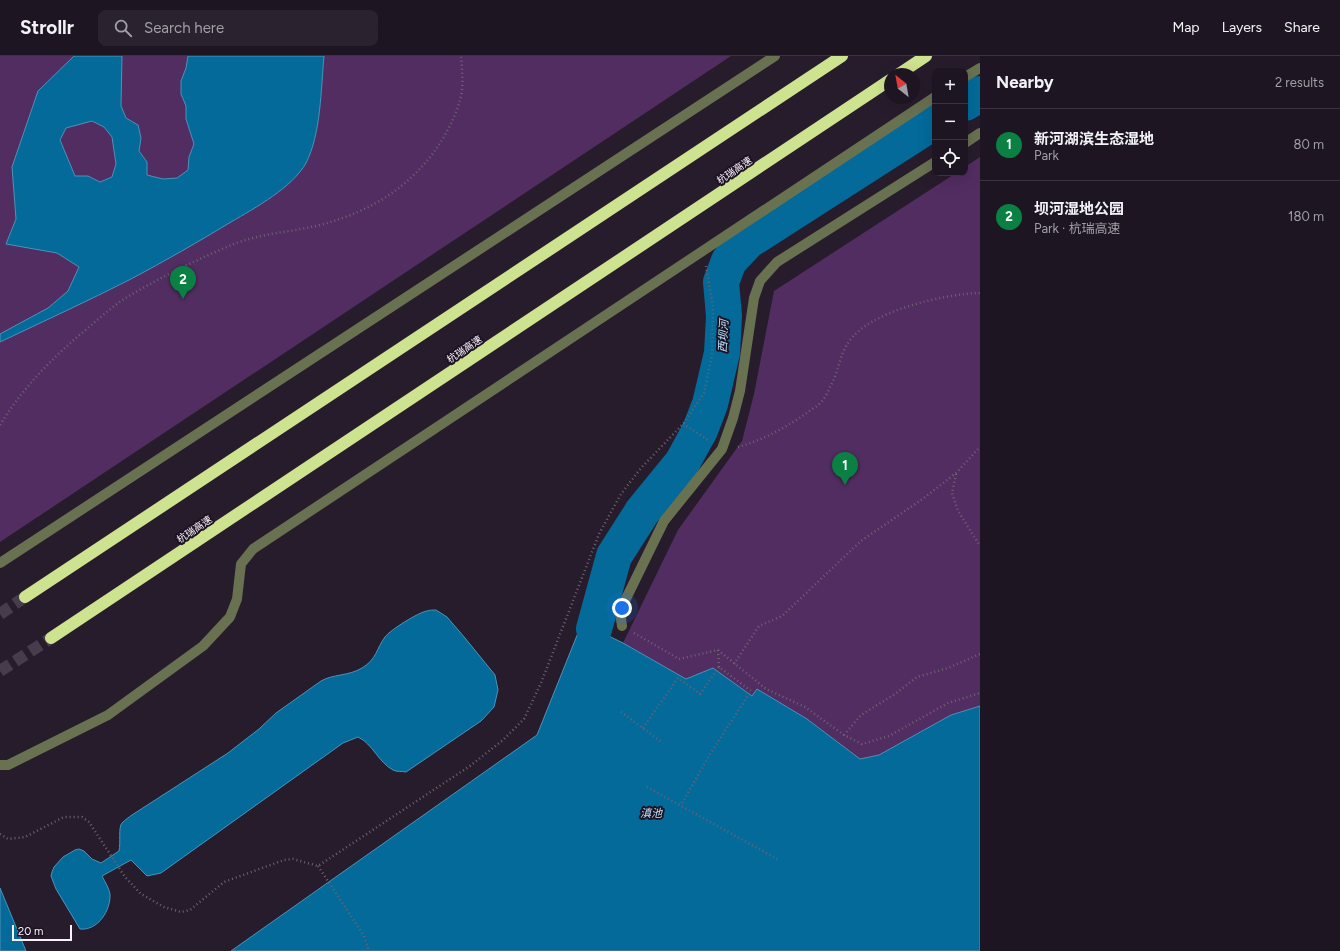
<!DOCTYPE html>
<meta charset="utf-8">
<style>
:root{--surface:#1d1521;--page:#2a222e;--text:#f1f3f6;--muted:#a09fa5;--line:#3b343f;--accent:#0b8043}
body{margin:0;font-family:Figtree,"Noto Sans SC",sans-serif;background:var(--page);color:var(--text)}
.controls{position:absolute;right:12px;top:12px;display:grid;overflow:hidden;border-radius:8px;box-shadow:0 4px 16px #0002}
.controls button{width:36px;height:36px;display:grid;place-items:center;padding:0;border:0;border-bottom:1px solid var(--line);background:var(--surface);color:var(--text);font:20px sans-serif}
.compass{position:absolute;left:884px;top:12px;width:36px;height:36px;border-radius:50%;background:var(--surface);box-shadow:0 4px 16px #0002;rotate:329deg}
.scale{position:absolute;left:12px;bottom:10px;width:60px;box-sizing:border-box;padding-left:4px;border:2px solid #f9f1fc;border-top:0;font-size:11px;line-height:14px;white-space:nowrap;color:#f9f1fc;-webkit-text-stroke:3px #1e1322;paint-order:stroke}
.you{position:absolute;left:622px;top:552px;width:14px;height:14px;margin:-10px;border:3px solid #fff;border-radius:50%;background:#1a73e8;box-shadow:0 0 0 6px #1a73e833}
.badge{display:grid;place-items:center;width:26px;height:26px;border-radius:50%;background:var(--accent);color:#fff;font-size:13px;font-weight:700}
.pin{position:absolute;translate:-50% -33px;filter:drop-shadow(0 1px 2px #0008)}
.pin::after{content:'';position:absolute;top:21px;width:14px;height:12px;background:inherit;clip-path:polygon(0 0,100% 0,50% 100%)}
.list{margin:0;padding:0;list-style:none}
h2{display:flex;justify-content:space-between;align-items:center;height:52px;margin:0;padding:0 16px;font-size:17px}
h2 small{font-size:13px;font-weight:400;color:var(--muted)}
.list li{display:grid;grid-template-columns:26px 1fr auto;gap:12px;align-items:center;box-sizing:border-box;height:72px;padding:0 16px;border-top:1px solid var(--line)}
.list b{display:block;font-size:15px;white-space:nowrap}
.list p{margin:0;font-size:13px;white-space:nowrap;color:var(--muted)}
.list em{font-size:13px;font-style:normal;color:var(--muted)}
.icon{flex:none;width:22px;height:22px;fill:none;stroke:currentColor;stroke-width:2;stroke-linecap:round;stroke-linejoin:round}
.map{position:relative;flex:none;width:980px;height:895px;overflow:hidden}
header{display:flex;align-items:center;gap:24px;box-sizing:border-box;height:56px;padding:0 20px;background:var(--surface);border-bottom:1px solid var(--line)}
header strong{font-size:19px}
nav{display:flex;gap:22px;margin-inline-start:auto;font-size:14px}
.search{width:280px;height:36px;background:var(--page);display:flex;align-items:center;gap:10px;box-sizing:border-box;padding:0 14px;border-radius:8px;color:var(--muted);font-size:15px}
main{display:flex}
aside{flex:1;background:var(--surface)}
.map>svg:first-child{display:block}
.green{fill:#522d61}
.water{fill:#036a9a;stroke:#4d92b7;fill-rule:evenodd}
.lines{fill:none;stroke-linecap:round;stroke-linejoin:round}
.river{stroke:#036a9a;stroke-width:36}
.motorway-tunnel{stroke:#463c4b;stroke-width:12;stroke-dasharray:12 6;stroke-linecap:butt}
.path{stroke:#6d6371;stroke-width:2.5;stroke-dasharray:1 3;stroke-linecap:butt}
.service{stroke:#687150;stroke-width:10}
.motorway{stroke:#cee38f;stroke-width:12}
.labels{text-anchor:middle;stroke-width:4;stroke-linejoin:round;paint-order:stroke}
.street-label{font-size:10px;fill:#f9f1fc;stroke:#1e1322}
.water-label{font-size:11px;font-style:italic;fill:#bce4ff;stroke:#1e1322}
</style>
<header>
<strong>Strollr</strong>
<div class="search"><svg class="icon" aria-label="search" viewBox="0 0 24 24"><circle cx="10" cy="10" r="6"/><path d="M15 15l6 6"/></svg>Search here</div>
<nav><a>Map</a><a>Layers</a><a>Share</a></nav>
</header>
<main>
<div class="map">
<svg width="980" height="895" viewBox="0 0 980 895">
<rect width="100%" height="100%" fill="#271c2c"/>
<!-- green -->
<path class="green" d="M0 0H731L0 486Z
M980 101V650L951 659 879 699 860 703 807 663 757 634 752 640 713 612 686 623 623 587 678 474 742 385 754 338 774 235 956 117H965V111Z"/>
<!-- water -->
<path class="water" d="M74 0H122L121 50 126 62 138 69 141 82 139 95 147 106V119L163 123 177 122 188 114 189 101 194 88 186 63V50L181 38V25L186 12 188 0H324C321 32 321 78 306 107 293 131 255 152 231 166 198 186 165 205 131 223 88 245 44 265 0 286V278L48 252 68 235 79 211 57 197 6 188 16 163 12 111 38 35ZM92 65 104 71 112 81 116 108 112 121 100 126 88 120H75L60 84 66 72Z
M436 554 447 561 465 582 495 619 498 634 494 651 481 665 406 716C402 715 396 716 393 714 378 706 373 688 358 681L343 687 161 817 147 820 131 804 102 820C105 826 109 832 110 838 111 854 98 875 80 873L56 833 51 820 52 816 54 811 63 801 75 794 79 793 84 795 92 803 101 807 119 795C121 787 118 771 122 767 125 764 129 761 132 759L228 697 259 673 276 657 321 625C333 618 349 620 362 612 377 603 376 593 385 581 390 574 419 556 427 555 430 554 433 554 436 554Z
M582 567 623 587 686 623 713 612 752 640 757 633 807 663 860 703 879 699 951 659 980 650V895H231L537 679Z
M0 832 26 895H0Z"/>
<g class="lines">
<!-- river -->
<path class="river" d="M965 47 980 38
M594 573 614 500 642 456 682 407 700 374 710 348 722 297 724 260 721 226 729 205 748 185 935 65"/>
<!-- motorway-tunnel -->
<path class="motorway-tunnel" d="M0 558 25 541
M0 615 51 582"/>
<!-- path -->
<path class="path" d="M683 368 710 385
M0 369C24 330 54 300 89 271 102 260 115 248 129 240 163 220 198 203 234 188 262 177 292 176 320 169 374 155 417 127 445 79 451 68 457 56 460 44 464 32 462 13 461 0
M738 391C763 384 787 371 808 356 812 353 817 351 820 347 825 343 828 335 831 329 838 317 840 298 848 287 868 255 944 238 980 237
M956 418 952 437 958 455 980 490
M634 577 679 603 718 594 766 633 805 651 844 679 862 688 889 680 948 647 980 637
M718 594 719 611
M734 608 759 570 782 560 861 485 924 442 956 417 980 391
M621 656 663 687
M643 672 678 622 700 638 719 611 751 635 710 698 681 749
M844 679 861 659 895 638 917 621 948 612 980 598
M647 731 779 804
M0 778 8 783 25 781 64 761H82L89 766 125 821 141 838 164 851 181 856 190 854 224 826 284 804 293 803 318 810 470 710 503 684 524 663 541 627 599 478 621 438 641 412 683 368 704 337 712 299 713 251 706 210
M318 810 364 880 369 895"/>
<!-- service -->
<path class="service" d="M965 21 980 12
M965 87 980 77
M0 507 775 0
M622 570 620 555 664 465 722 393 733 362 740 335 754 242 760 225 777 206 935 106
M0 709H8L108 659 203 590 230 561 237 543 241 508 253 493 935 41"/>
<!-- motorway -->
<path class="motorway" d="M899 18 926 0
M25 541 842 0
M51 582 890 24"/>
</g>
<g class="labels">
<!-- street labels -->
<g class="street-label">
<text transform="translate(734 114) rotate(-34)" y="4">杭瑞高速</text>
<text transform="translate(464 293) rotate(-34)" y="4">杭瑞高速</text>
<text transform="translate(194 473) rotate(-34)" y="4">杭瑞高速</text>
</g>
<!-- water labels -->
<g class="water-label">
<text transform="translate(723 280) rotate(-87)" y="4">西坝河</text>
<text x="651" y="761">滇池</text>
</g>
</g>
</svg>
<div class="controls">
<button>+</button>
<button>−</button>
<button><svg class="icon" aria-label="locate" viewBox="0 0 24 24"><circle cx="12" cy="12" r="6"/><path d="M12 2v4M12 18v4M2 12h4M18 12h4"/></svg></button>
</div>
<svg class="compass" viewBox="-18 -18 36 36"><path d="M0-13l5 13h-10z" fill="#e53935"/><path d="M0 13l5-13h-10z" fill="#a09fa5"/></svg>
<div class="scale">20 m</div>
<div class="you"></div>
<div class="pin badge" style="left:845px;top:429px">1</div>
<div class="pin badge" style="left:183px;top:243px">2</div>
</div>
<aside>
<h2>Nearby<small>2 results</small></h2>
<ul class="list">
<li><span class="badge">1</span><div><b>新河湖滨生态湿地</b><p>Park</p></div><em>80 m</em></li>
<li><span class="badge">2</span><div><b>坝河湿地公园</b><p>Park · 杭瑞高速</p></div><em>180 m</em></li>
</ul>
</aside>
</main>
